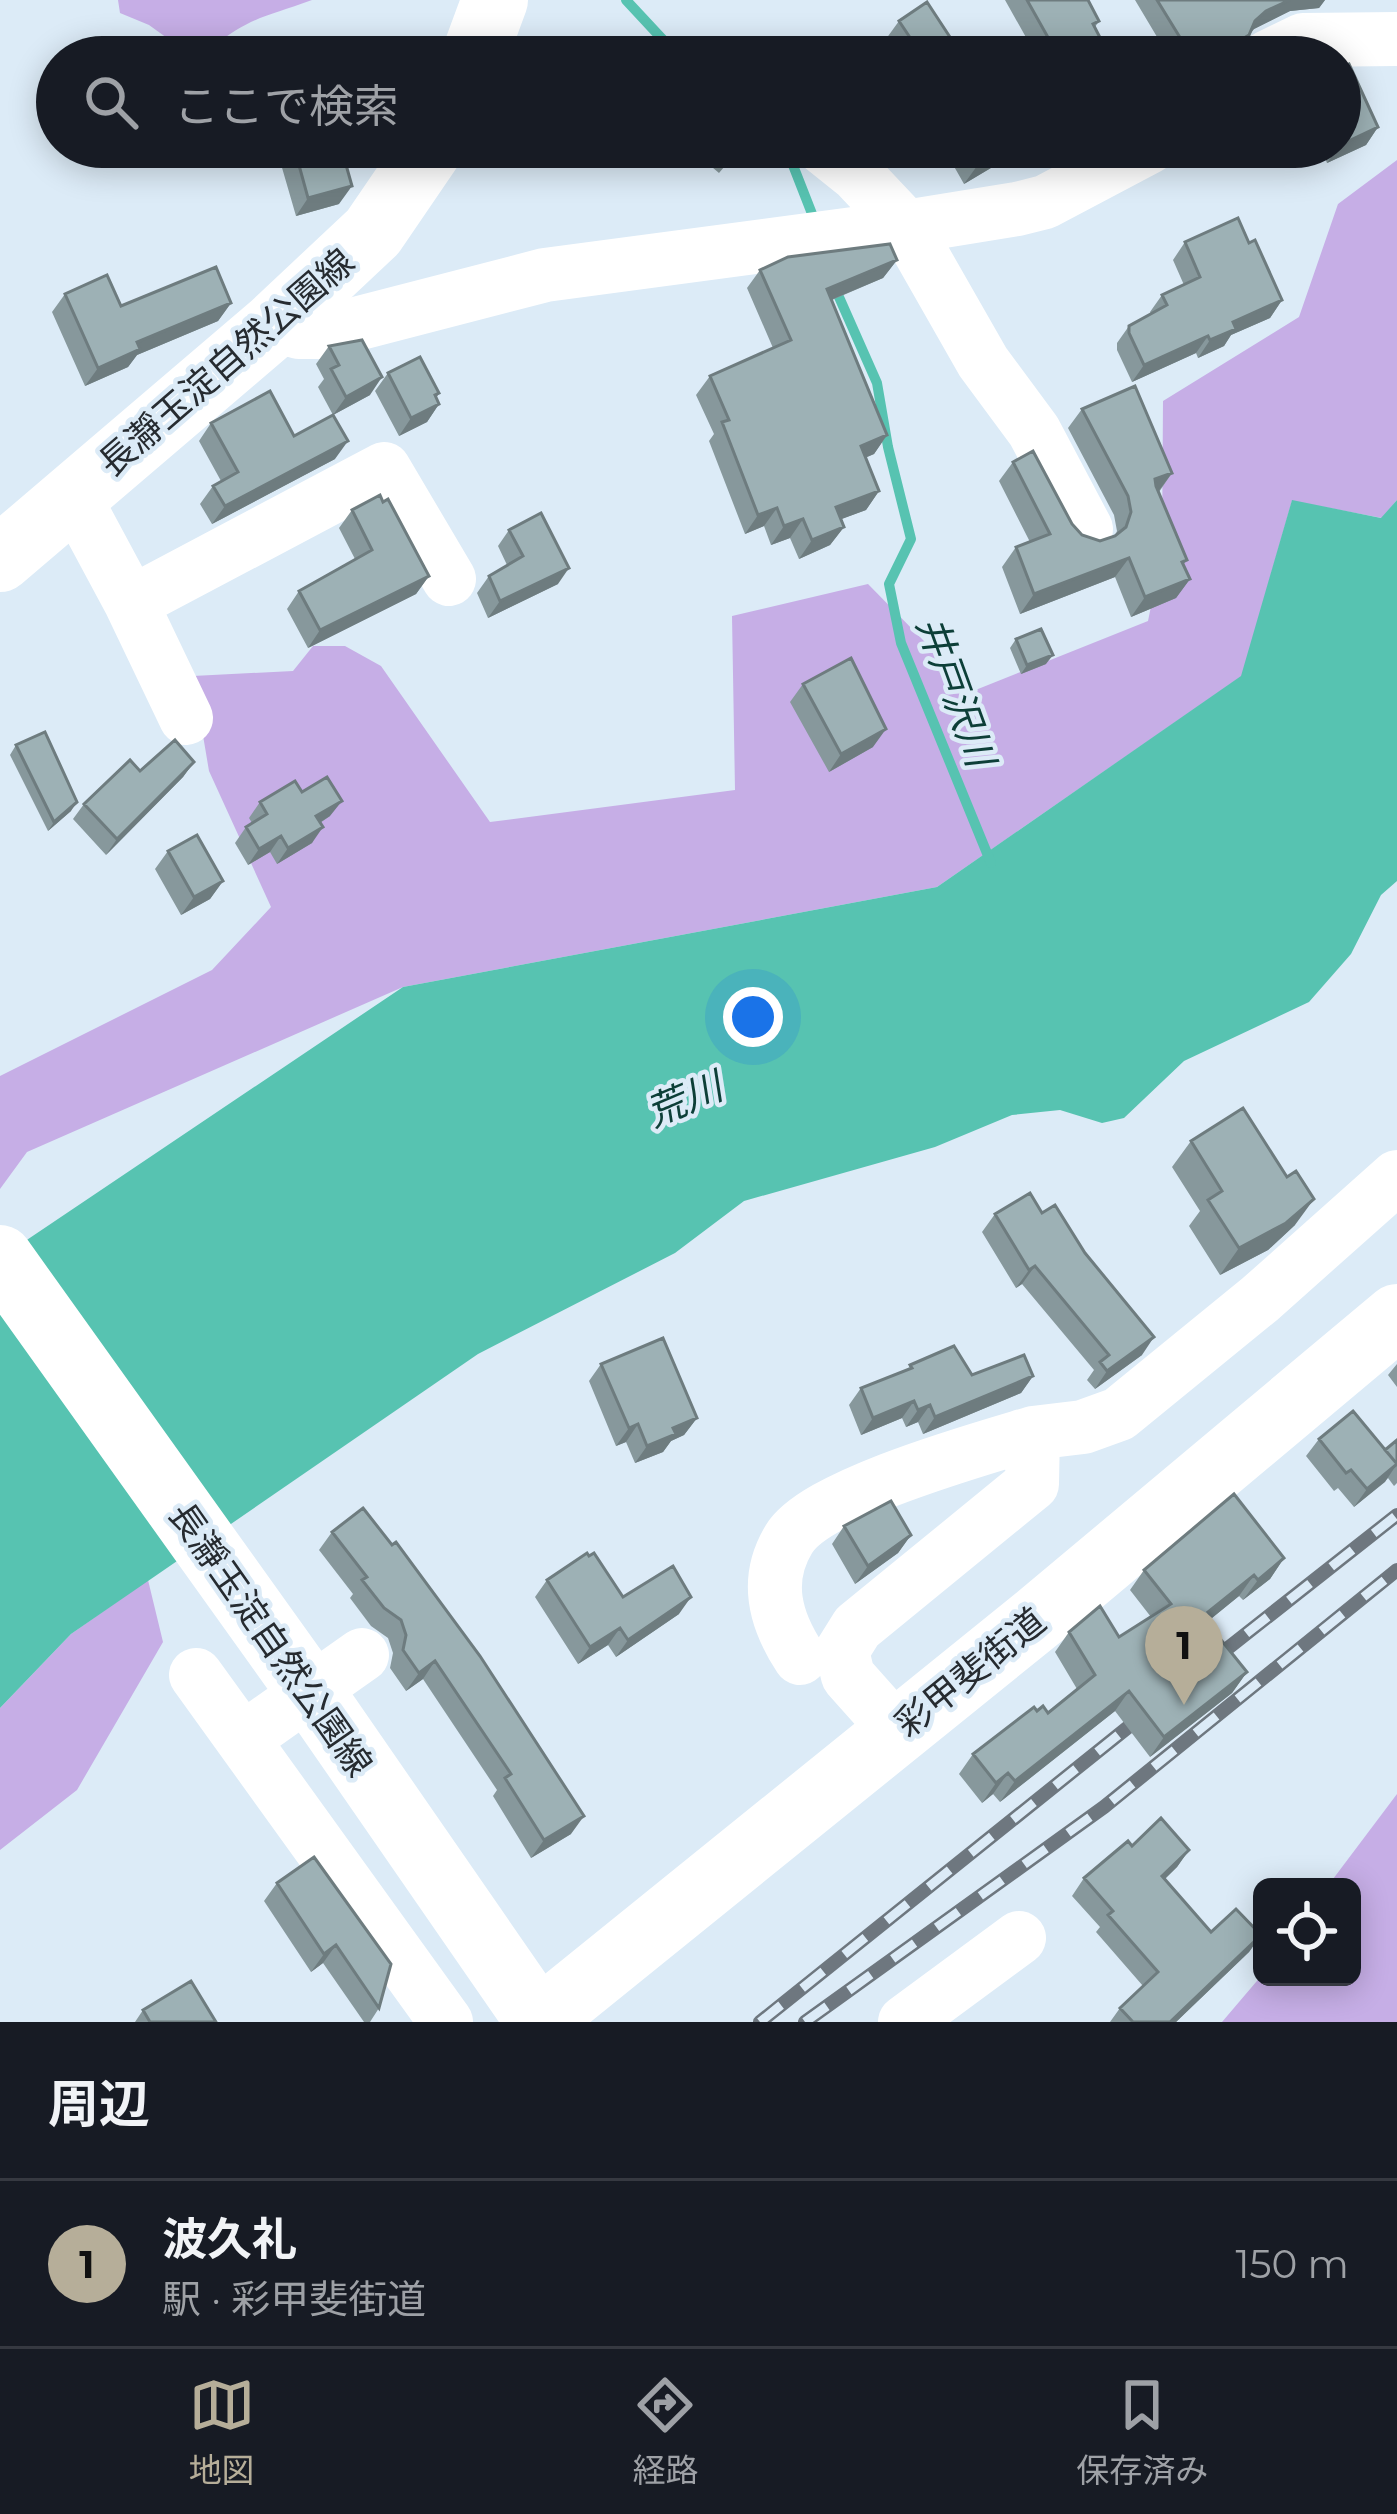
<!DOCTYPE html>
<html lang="ja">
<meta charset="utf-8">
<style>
:root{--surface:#171b24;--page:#242831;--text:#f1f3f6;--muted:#9ea1a6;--line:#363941;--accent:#b6ae99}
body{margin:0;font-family:Montserrat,"Noto Sans JP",sans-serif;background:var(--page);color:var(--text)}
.controls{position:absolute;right:36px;bottom:36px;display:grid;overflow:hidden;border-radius:18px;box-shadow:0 6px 30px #0003}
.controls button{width:108px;height:108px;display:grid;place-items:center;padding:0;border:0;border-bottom:3px solid var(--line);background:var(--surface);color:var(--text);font:60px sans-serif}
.you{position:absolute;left:753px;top:1017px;width:42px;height:42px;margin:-30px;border:9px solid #fff;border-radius:50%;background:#1a73e8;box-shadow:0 0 0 18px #1a73e833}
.badge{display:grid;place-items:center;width:78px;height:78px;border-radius:50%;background:var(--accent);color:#111;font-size:39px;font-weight:700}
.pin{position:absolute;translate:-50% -99px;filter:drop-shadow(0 3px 6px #0008)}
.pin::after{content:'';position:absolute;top:63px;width:42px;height:36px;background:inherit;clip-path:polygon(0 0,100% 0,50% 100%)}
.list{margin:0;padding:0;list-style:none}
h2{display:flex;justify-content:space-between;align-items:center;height:156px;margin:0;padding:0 48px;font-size:51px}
h2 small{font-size:39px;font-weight:400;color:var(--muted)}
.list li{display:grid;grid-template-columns:78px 1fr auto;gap:36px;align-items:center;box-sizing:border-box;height:168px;padding:0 48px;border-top:3px solid var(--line)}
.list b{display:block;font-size:45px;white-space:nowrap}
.list p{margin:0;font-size:39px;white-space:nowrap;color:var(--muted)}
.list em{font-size:39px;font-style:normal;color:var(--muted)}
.icon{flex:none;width:66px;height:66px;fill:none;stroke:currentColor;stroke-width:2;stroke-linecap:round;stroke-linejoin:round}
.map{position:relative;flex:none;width:1397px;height:2022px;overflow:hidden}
.search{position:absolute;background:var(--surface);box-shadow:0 6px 30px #0003;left:36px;right:36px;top:36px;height:132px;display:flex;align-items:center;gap:30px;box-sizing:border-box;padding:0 42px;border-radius:66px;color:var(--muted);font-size:45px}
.sheet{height:324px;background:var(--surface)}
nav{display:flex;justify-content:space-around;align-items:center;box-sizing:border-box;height:168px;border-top:3px solid var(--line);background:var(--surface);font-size:33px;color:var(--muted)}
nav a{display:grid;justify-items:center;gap:6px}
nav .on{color:var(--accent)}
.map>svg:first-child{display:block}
.green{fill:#c6aee6}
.water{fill:#57c3b1}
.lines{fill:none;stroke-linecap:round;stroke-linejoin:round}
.stream{stroke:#57c3b1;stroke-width:10}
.minor{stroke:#fff;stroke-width:54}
.major{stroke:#fff;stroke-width:66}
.highway{stroke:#fff;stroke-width:66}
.rail-casing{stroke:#6e777f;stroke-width:14}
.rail{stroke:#dcebf7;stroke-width:9;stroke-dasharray:27;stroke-linecap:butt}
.wall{fill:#87989c}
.shaded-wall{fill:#6e7c7f}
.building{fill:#9db1b5;stroke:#6e7c7f;stroke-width:3}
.labels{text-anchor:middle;stroke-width:9;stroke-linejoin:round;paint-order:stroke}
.street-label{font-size:36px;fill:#262b30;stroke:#dcebf7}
.water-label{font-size:39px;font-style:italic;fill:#0d3f38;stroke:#dcebf7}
</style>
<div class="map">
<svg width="1397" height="2022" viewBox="0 0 1397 2022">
<rect width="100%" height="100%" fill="#dcebf7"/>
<!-- green -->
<path class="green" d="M118 0H312C266 17 251 16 210 49L174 43 149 25 120 13Z
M1397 160V500L1382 518 1292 501 1242 676 937 887 403 987 27 1152 0 1189V1076L212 970 271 907 209 771 193 676 293 671 313 646H345L381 666 490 822 735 790 732 616 868 584 973 691 1148 621 1162 552 1163 401 1299 317 1338 204Z
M148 1580 163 1642 77 1790 0 1850V1708L71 1634Z
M1397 1794V2022H1222L1262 1975 1352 1977V1887H1327Z"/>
<!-- water -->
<path class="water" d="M1292 500 1381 518 1397 500V881L1381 895 1351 954 1309 1002 1184 1061 1124 1118 1102 1123 1060 1110 1012 1115 935 1147 744 1201 675 1253 478 1354 71 1634 0 1708V1258L403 987 937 887 1241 676Z"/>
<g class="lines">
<!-- stream -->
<path class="stream" d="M626 0 679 57
M780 147 789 155 816 224
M835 288 877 383 888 447 911 539 889 584 901 643 991 863"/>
<!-- minor -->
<path class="minor" d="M1268 57 1303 40 1397 39
M822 147 857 175 906 227 983 362 1034 431 1086 529
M274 325 299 332H325L545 275 906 227 1017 209 1045 202 1149 147
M73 495 131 603 384 469 449 579
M131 603 186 718
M800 1658C775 1620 764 1580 789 1539 817 1494 980 1449 1033 1433
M196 1675 446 2022
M897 1731 848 1676 842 1651 857 1627 1032 1484 1033 1433 1083 1427 1119 1414 1260 1299 1397 1177
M243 1739 362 1655
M905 2022 1019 1938"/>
<!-- major -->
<path class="major" d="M474 57 495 0
M0 559 274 325 373 232 431 147
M0 1258 326 1714 539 2022"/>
<!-- highway -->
<path class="highway" d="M538 2022 1039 1617 1397 1317"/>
<!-- rail casing -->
<g class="rail-casing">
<path id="rail" d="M1204 1667 1397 1515
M760 2022 1152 1708
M805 2022 1104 1807 1397 1570"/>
</g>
<!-- rail -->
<use href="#rail" class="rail"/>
</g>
<!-- wall -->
<path class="wall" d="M1005 0H1088L1099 21 1095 27 1110 57H1037Z
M1135 0H1325L1319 8 1290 11 1254 29 1237 52 1229 57H1169Z
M899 21 963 57H898L886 39Z
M1378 127 1366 145 1327 163 1321 148 1316 150 1315 147H1340Z
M276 147H342L339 204 296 216Z
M662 147H741L719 173 693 151 686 158 684 156 679 162Z
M943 147H1017L1011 156 964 184Z
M1185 242 1249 243 1282 300 1270 318 1231 335 1224 346 1198 358 1196 353 1132 382 1117 350V343L1129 326 1151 314 1150 312 1162 295 1184 285 1173 260Z
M897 260 883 278 832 300 887 435 874 454 865 458 879 491 866 510 841 519 844 527 830 545 799 559 790 538 771 545 764 526 745 534 709 441 714 434 696 395 710 376 773 348 747 288 760 270Z
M65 294 121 306 231 303 218 321 137 355 128 367 85 386 52 312Z
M329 346 370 395 333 415 335 459 212 524 200 504 213 486 221 481 199 441 211 423 294 436 333 415 318 387 324 379 316 364Z
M388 373 439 393 436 398 439 404 427 422 399 436 375 391Z
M1082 409 1172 473 1159 492 1187 560 1183 565 1190 579 1176 598 1131 617 1115 577 1020 614 1002 567 1016 547 1030 542 999 481 1013 462 1082 535 1100 541 1115 536 1117 531 1114 515 1068 428Z
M352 510 429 576 416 594 308 648 287 609 299 591 355 559 339 528Z
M509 530 558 584 488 618 477 593 489 576 507 565 498 546Z
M1016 639 1046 664 1021 674 1010 648Z
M803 684 873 747 829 772 790 702Z
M16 745 71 811 48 831 10 755Z
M194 762 183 777 106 855 73 819 84 804 140 771Z
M302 792 330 816 320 823 312 843 277 864 270 852 248 865 235 843 246 827 252 823 249 818 260 802Z
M168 851 223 881 210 899 181 915 155 869Z
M1191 1141 1295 1225 1268 1250 1220 1275 1189 1226 1200 1211 1172 1167Z
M1042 1213 1142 1355 1095 1389 1087 1380 1094 1370 1022 1284 1016 1288 982 1232 995 1214Z
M601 1364 697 1418 684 1435 671 1441 663 1452 635 1463 626 1442 616 1446 589 1381Z
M1397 1364V1387L1388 1375Z
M910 1365 972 1375 1033 1376 1021 1393 923 1434 918 1422 906 1427 902 1418 861 1435 849 1405 861 1388 907 1370Z
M1319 1439 1385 1450 1397 1440V1483L1394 1486 1388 1478 1354 1507 1338 1488 1334 1491 1306 1456Z
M844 1526 911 1535 898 1553 855 1584 832 1544Z
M332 1532 571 1834 531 1858 493 1796 497 1790 423 1679 406 1691 390 1668 393 1653 388 1638 371 1626 350 1598 353 1594 319 1550Z
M1284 1558 1270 1579 1243 1600 1239 1596 1207 1622 1247 1672 1232 1693 1150 1757 1115 1711 1000 1802 993 1794 982 1803 959 1774 973 1754 1037 1711 1048 1713 1077 1689 1055 1652 1069 1632 1119 1637 1151 1617 1130 1590 1144 1570Z
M547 1580 623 1597 679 1614 616 1657 608 1645 578 1664 535 1597Z
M1132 1846 1189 1850 1177 1867 1165 1879 1211 1932 1261 1935 1249 1952 1176 2022H1110L1120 2008 1143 1986 1096 1932 1100 1927 1072 1896 1084 1878Z
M314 1857 379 2008 370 2022H364L323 1963 311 1972 264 1901 277 1883Z
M143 2010 216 2022H135Z"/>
<!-- shaded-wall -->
<path class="shaded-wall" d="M1290 0H1325L1319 8 1290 11 1254 29 1243 38 1255 21 1266 11Z
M1249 35 1237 52 1229 57H1212Z
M1378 127 1366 145 1327 163 1340 145Z
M1008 147H1017L1011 156 964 184 977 166Z
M352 186 339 204 296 216 308 198Z
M897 260 883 278 814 307 827 289Z
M1282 300 1270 318 1231 335 1224 346 1198 358 1210 340 1233 322Z
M231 303 218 321 137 355 128 367 85 386 98 368 137 342Z
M1208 336 1196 353 1132 382 1144 365Z
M382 377 370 395 333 415 346 397Z
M439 393 428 410 439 404 427 422 399 436 411 418Z
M887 435 874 454 847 465 861 446Z
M348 441 335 459 212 524 225 506Z
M1172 473 1158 492 1155 479Z
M879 491 866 510 823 526 836 507Z
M777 508 764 526 745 534 758 515Z
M803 519 790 538 771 545 784 526Z
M844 527 830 545 799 559 812 540Z
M1129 558 1115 577 1020 614 1034 594Z
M569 568 558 584 488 618 500 601Z
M429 576 416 594 308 648 320 630Z
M1190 579 1176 598 1131 617 1145 597Z
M1053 655 1046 664 1021 674 1027 665Z
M886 729 873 747 829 772 841 754Z
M194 762 183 777 106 855 117 839Z
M342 801 330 816 305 832 316 816Z
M77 802 71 811 48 831 54 822Z
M323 827 312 843 277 864 288 848Z
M281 836 270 852 248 865 259 849Z
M223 881 210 899 181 915 194 897Z
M1314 1199 1295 1225 1268 1250 1220 1275 1239 1248Z
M1035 1266 1022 1284 1016 1288 1029 1270Z
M1154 1337 1142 1355 1095 1389 1107 1371Z
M1033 1376 1021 1393 923 1434 935 1417Z
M914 1401 902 1418 861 1435 873 1418Z
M930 1405 918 1422 906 1427 918 1410Z
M697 1418 684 1435 671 1441 663 1452 635 1463 647 1446 673 1428Z
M638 1424 626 1442 616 1446 629 1428Z
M1397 1464 1385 1482 1354 1507 1367 1489Z
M911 1535 898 1553 855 1584 868 1566Z
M1284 1558 1270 1579 1243 1600 1258 1580Z
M1254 1575 1239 1596 1207 1622 1197 1636 1208 1612Z
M691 1597 679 1614 616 1657 628 1640Z
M620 1628 608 1645 578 1664 590 1647Z
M435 1661 423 1679 406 1691 419 1673Z
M1247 1672 1232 1693 1150 1757 1164 1737Z
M1129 1691 1115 1711 1000 1802 1015 1781Z
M1008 1773 993 1794 982 1803 996 1783Z
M584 1816 571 1834 531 1858 544 1840Z
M1189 1850 1177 1867 1150 1893 1162 1876Z
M1261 1935 1249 1952 1176 2022H1170Z
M336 1945 323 1963 311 1972 324 1954Z"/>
<!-- building -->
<path class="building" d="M1027 0H1088L1099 21 1093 24 1110 57H1059Z
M1157 0H1290L1266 11 1255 21 1249 35 1212 57H1192Z
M927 2 963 57H923L899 21Z
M1349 64 1378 127 1340 145V68Z
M294 147H341L352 186 308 198Z
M715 147H739L729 159Z
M966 147H1008L977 166Z
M1238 218 1249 243 1255 240 1282 300 1233 322 1236 329 1210 340 1208 336 1144 365 1129 333V326L1167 305 1162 295 1200 277 1185 242Z
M890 244 897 260 827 289 887 435 861 446 879 491 836 507 844 527 812 540 803 519 784 526 777 508 758 515 722 422 729 420 710 376 791 340 760 270 788 257Z
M216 267 231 303 137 342 140 349 98 368 65 294 107 275 121 306Z
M362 340 382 377 346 397 331 369 339 365 329 346Z
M420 357 439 393 435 395 439 404 411 418 388 373Z
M1135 386 1172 473 1155 479 1156 486 1187 560 1182 562 1190 579 1145 597 1129 558 1034 594 1016 547 1050 534 1013 462 1033 451 1072 524 1082 535 1100 541 1115 536 1126 527 1131 512 1128 496 1082 409Z
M270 391 294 436 333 415 348 441 225 506 213 486 238 472 211 423Z
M380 495 383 502 388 499 429 576 320 630 299 591 372 550 352 510Z
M541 513 569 568 500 601 489 576 523 556 509 530Z
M1041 629 1053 655 1027 665 1016 639Z
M851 658 886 729 841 754 803 684Z
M45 732 77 802 54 822 16 745Z
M175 740 194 762 117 839 84 804 130 760 140 771Z
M327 777 342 801 316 816 323 827 288 848 281 836 259 849 246 827 267 814 260 802 295 781 302 792Z
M197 835 223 881 194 897 168 851Z
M1243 1108 1287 1177 1296 1171 1314 1199 1286 1223 1239 1248 1208 1200 1222 1191 1191 1141Z
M1030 1193 1042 1213 1055 1205 1085 1253 1154 1337 1107 1371 1100 1362 1109 1355 1035 1266 1029 1270 995 1214Z
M663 1338 697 1418 673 1428 676 1434 647 1446 638 1424 629 1428 601 1364Z
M954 1346 972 1375 1024 1355 1033 1376 935 1417 930 1405 918 1410 914 1401 873 1418 861 1388 912 1368 910 1365Z
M1353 1411 1397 1464 1367 1489 1351 1470 1346 1473 1319 1439Z
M1397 1440V1464L1385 1450Z
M1234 1494 1284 1558 1258 1580 1254 1575 1208 1612 1211 1616 1205 1620 1247 1672 1164 1737 1129 1691 1015 1781 1008 1773 996 1783 973 1754 1034 1707 1037 1711 1043 1706 1048 1713 1095 1675 1069 1632 1100 1606 1119 1637 1171 1604 1144 1570Z
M891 1501 911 1535 868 1566 844 1526Z
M363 1508 392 1545 396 1542 480 1656 584 1816 544 1840 505 1778 511 1774 435 1661 419 1673 403 1650 406 1635 401 1620 384 1608 362 1580 367 1577 332 1532Z
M587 1553 589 1556 594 1553 623 1597 673 1566 691 1597 628 1640 620 1628 590 1647 547 1580Z
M1161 1818 1189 1850 1162 1876 1211 1932 1236 1909 1261 1935 1170 2022H1133L1120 2008 1158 1972 1108 1915 1113 1911 1084 1878 1128 1841 1132 1846Z
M314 1857 391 1964 379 2008 336 1945 324 1954 277 1883Z
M191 1981 216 2022H150L143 2010Z"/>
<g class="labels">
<!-- street labels -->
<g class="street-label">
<text transform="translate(226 362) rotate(-41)" y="13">長瀞玉淀自然公園線</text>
<text transform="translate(271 1639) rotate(55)" y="13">長瀞玉淀自然公園線</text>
<text transform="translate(970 1672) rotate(-39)" y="13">彩甲斐街道</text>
</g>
<!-- water labels -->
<g class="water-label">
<text transform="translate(956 691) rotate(70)" y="14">井戸沢川</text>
<text transform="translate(684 1099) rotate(-23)" y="14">荒川</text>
</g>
</g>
</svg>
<div class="controls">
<button><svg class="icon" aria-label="locate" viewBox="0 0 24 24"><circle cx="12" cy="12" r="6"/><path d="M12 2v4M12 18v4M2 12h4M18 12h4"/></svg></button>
</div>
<div class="you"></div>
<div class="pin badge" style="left:1184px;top:1705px">1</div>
<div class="search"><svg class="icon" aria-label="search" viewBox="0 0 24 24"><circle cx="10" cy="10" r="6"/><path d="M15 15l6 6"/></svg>ここで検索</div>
</div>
<section class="sheet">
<h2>周辺<small></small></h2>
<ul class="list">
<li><span class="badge">1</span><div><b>波久礼</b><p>駅 · 彩甲斐街道</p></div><em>150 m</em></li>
</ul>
</section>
<nav>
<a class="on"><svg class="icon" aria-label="map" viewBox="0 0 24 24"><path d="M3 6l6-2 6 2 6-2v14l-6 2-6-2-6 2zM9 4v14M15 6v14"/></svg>地図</a>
<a><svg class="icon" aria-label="directions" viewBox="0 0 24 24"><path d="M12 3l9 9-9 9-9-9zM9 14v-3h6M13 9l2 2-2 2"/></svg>経路</a>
<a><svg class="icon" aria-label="saved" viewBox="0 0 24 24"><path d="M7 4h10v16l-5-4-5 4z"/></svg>保存済み</a>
</nav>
